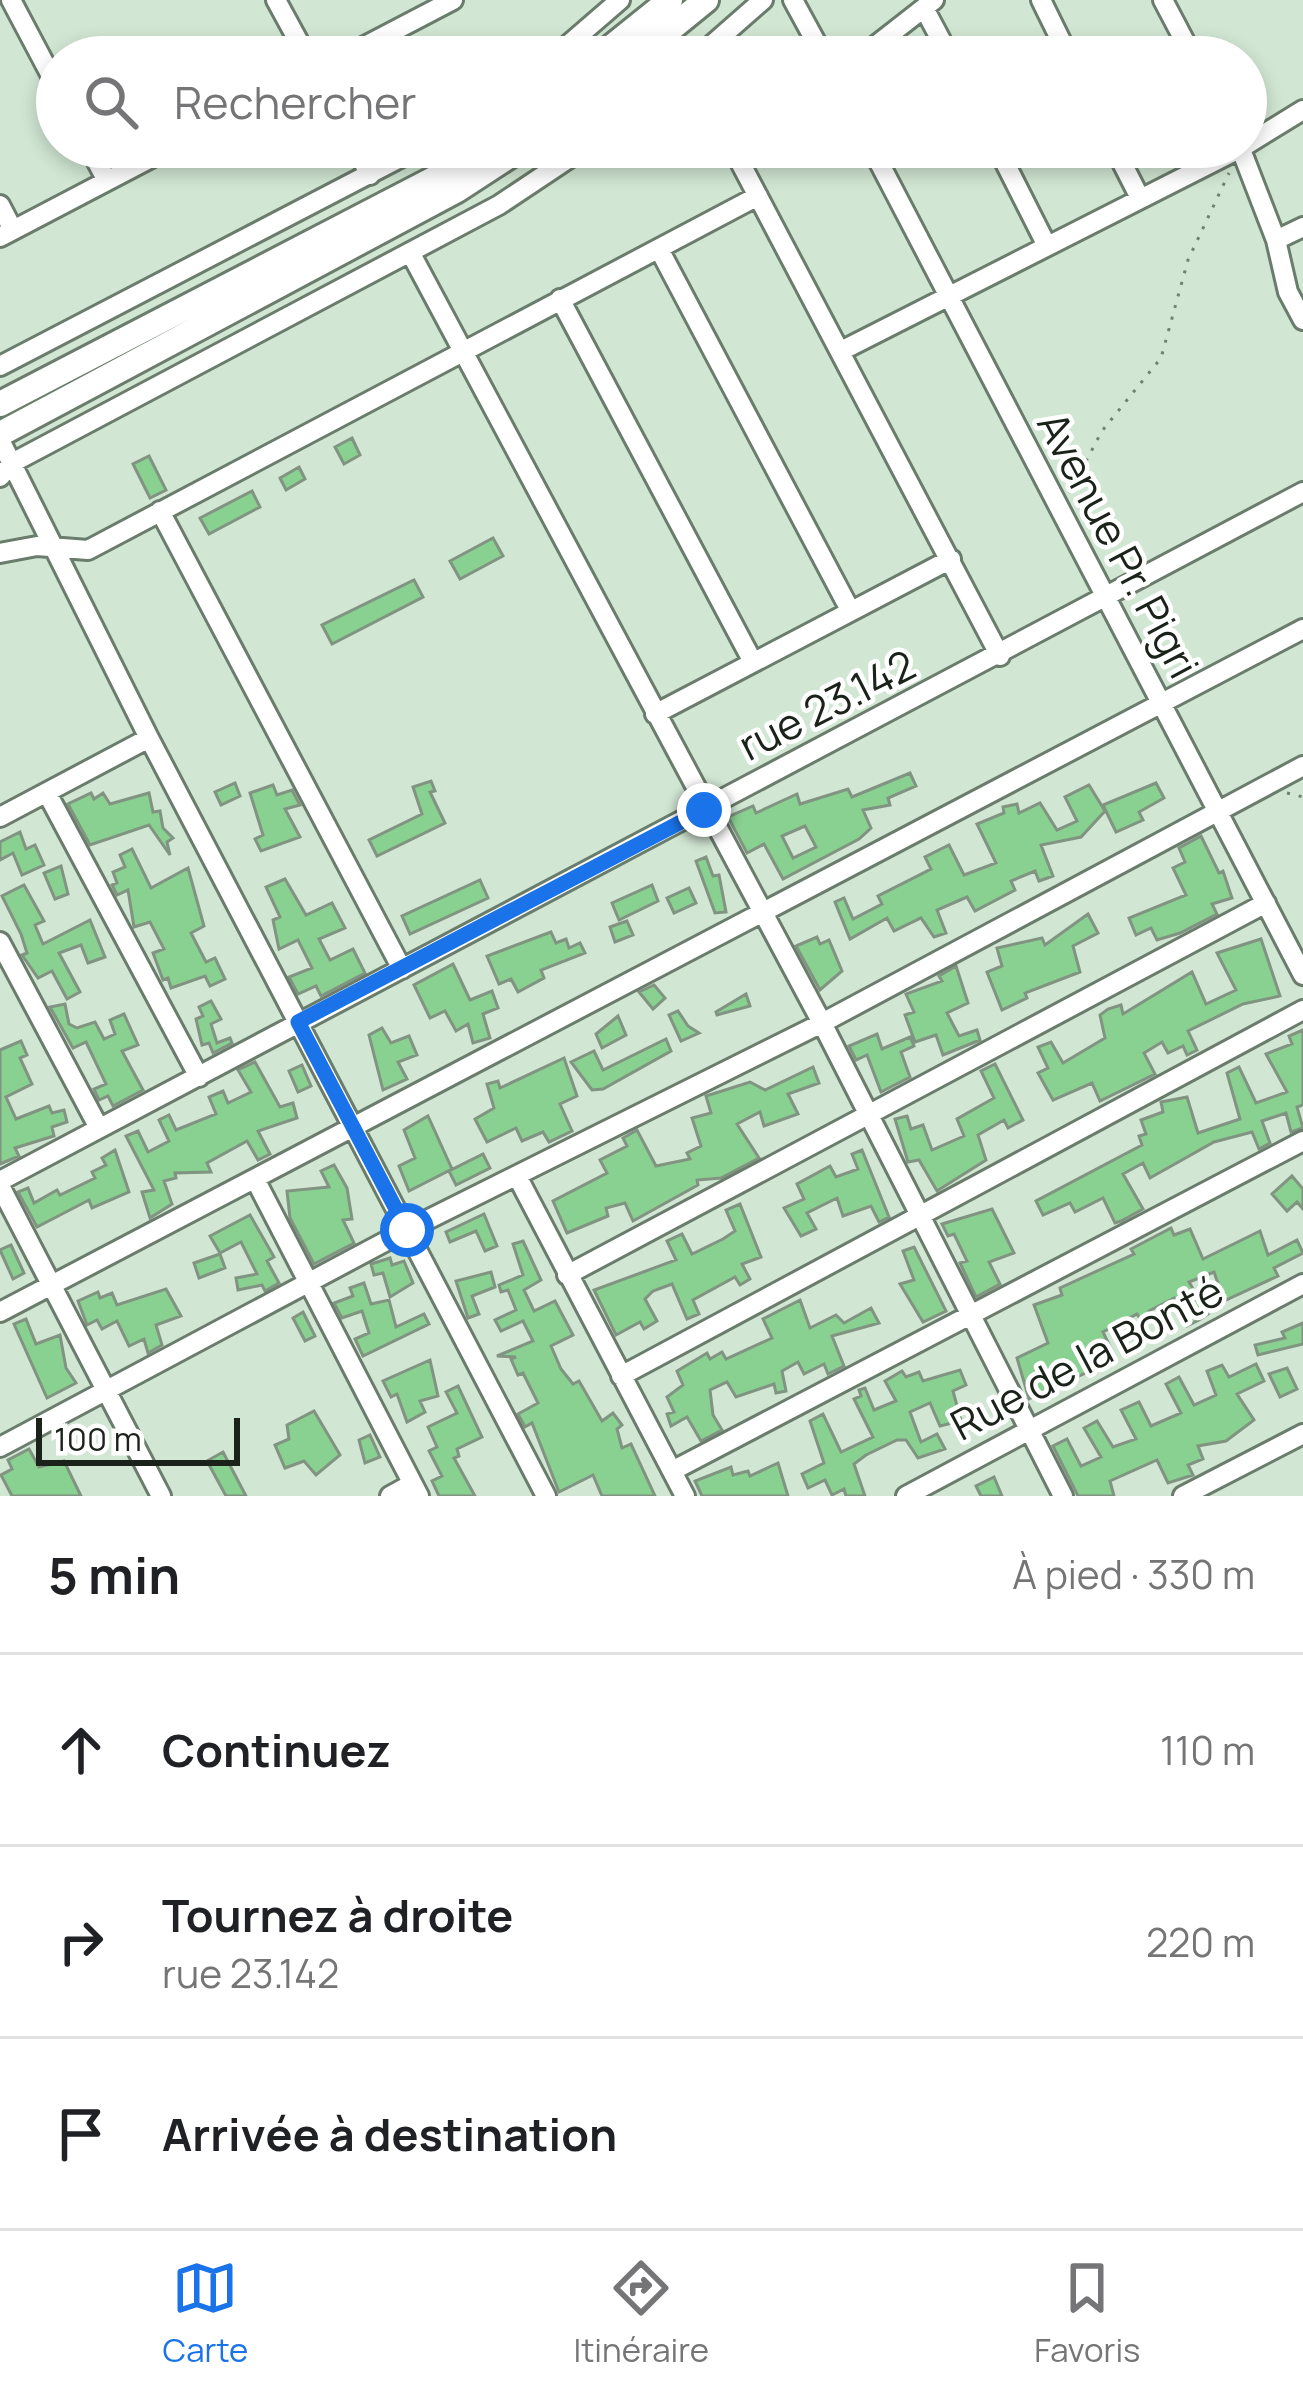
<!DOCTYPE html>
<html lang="fr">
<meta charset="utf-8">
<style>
:root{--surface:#fff;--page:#f6f6f6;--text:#202124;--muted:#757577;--line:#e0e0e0;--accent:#1a73e8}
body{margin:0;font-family:Manrope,sans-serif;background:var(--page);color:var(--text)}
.scale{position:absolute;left:36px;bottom:30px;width:204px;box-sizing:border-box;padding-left:12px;border:6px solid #1a221a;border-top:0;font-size:33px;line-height:42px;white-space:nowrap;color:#1a221a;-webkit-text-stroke:9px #fff;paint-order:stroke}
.stop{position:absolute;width:36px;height:36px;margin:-27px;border:9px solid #1a73e8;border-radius:50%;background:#fff}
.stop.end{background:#1a73e8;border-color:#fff;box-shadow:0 3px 12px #0008}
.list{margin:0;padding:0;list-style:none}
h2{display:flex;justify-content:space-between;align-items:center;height:156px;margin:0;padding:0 48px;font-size:51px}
h2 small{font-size:39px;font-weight:400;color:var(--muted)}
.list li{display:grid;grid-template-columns:78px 1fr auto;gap:36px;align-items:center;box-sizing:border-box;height:192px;padding:0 48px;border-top:3px solid var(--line)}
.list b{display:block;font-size:45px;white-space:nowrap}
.list p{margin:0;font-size:39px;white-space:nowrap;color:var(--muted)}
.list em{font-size:39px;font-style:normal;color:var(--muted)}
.icon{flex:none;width:66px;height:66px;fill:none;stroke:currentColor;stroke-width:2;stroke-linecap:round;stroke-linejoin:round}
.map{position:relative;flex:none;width:1303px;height:1496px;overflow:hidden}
.search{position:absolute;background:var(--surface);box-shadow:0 6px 18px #0003;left:36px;right:36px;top:36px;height:132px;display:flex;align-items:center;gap:30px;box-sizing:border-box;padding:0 42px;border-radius:66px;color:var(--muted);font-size:45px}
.sheet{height:732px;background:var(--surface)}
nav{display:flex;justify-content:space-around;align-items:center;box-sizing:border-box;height:168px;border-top:3px solid var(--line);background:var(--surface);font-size:33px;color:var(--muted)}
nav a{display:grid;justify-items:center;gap:6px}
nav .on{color:var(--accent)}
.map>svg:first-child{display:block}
.building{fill:#89d190;stroke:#819482;stroke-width:3;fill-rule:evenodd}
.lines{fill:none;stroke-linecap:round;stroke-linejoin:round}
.minor-casing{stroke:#6a7c6b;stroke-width:24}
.major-casing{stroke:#6a7c6b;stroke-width:30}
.path{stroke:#728073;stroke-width:3;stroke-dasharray:3 9;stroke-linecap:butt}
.minor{stroke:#fff;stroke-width:18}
.major{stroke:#fff;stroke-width:24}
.route{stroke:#1a73e8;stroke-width:15}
.labels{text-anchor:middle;stroke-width:9;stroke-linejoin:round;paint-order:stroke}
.street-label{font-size:42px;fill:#1a221a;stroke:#fff}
</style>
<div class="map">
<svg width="1303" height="1496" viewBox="0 0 1303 1496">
<rect width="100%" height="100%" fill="#d1e6d3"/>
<!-- building -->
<path class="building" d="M352 438 360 455 344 464 335 447Z
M149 456 166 490 150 498 133 464Z
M299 467 305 479 286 490 280 478Z
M252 491 260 507 209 534 200 518Z
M493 538 503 556 460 579 450 561Z
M414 580 423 597 332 644 322 625Z
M910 773 916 786 888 798 890 805 863 810 871 828 859 839 783 879 764 844 747 853 728 817 753 806 756 813 797 794 800 804 848 789 852 797ZM805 826 816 847 793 858 782 836Z
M431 781 435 791 430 792 445 823 377 856 369 840 422 814 413 787Z
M235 783 240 796 221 805 215 792Z
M1156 783 1164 798 1139 812 1143 820 1116 832 1103 805Z
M273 785 277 795 292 790 300 805 285 809 300 837 261 851 255 839 263 835 250 793Z
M1089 785 1105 811 1081 837 1041 845 1053 876 1039 881 1035 871 1011 881 1015 890 975 911 967 897 937 910 946 933 934 937 921 918 894 931 887 918 850 939 835 902 844 898 853 919 882 904 878 896 931 869 925 857 949 845 964 875 996 863 977 824 1004 813 1003 807 1017 804 1019 813 1040 803 1057 830 1077 821 1065 797Z
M91 793 94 799 103 793 110 804 149 793 153 812 160 811 163 828 173 838 167 842 170 855 149 825 90 845 68 804Z
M20 832 26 849 35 845 44 865 22 875 13 853 0 860V842Z
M1201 836 1219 873 1223 871 1232 898 1212 904 1217 914 1180 933 1157 940 1151 928 1136 935 1129 918 1186 895 1173 868 1185 862 1179 848Z
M132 849 151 888 188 868 204 926 191 933 206 962 215 958 225 979 210 986 205 976 171 988 168 978 163 980 153 953 164 949 150 922 134 927 128 890 117 895 112 885 117 883 113 872 125 867 120 855Z
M706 857 713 876 719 875 726 912 715 913 696 861Z
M61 866 68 894 55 899 44 873Z
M285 879 306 915 332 903 345 928 319 939 330 960 353 949 365 973 321 996 316 986 298 994 289 977 312 968 298 940 279 949 273 920 280 917 266 887Z
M480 880 488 898 410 934 402 916Z
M24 885 44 921 35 925 43 944 90 920 105 957 88 963 81 945 59 953 80 992 67 999 52 971 38 978 22 955 27 953 21 934 2 896Z
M652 885 658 901 619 920 612 903Z
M689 888 696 903 674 913 667 898Z
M1088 914 1098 933 1073 946 1080 972 1025 993 1027 998 1002 1010 987 972 1002 966 997 948 1042 938 1045 945Z
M627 921 633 935 615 942 610 927Z
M551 932 556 943 566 939 569 948 580 943 585 953 541 970 544 978 518 992 511 979 499 984 487 956Z
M817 937 820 944 829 940 842 971 820 990 796 946Z
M1261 939 1280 996 1243 1004 1188 1031 1197 1050 1187 1055 1183 1046 1168 1053 1162 1042 1144 1053 1155 1074 1100 1101 1092 1083 1053 1100 1038 1073 1048 1068 1038 1047 1051 1042 1063 1063 1105 1038 1100 1015 1108 1009 1121 1005 1123 1014 1192 972 1206 1004 1236 990 1217 953Z
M453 964 470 1000 492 991 498 1008 483 1014 490 1038 473 1043 468 1024 456 1031 445 1011 430 1018 414 985Z
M956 966 968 1003 947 1013 959 1036 977 1030 980 1040 943 1055 936 1035 915 1042 905 1015 914 1012 906 994 942 981 939 976Z
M654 985 665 998 653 1009 639 992Z
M746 994 750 1006 717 1015 716 1012Z
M211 1001 221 1019 211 1024 217 1043 230 1038 232 1043 213 1053 209 1043 202 1045 196 1019 203 1016 199 1007Z
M65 1004 69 1024 77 1028 95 1022 104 1039 115 1034 110 1020 124 1014 138 1045 122 1051 143 1090 113 1106 108 1096 99 1100 94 1089 106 1084 86 1042 73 1048 50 1007Z
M678 1011 688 1026 699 1033 681 1041 669 1015Z
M618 1016 626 1035 602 1048 596 1034Z
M382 1028 391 1043 409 1036 417 1055 398 1062 407 1079 383 1090 369 1035Z
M1303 1030V1105L1297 1107 1303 1128 1291 1132 1286 1113 1262 1121 1270 1143 1259 1149 1252 1132 1214 1142 1150 1178 1143 1163 1123 1174 1143 1209 1121 1221 1115 1223 1103 1198 1075 1212 1070 1203 1043 1215 1036 1201 1142 1145 1139 1136 1146 1134 1141 1120 1163 1112 1161 1102 1187 1097 1198 1133 1240 1119 1227 1073 1239 1067 1256 1103 1287 1092 1266 1054 1292 1044 1289 1036Z
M877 1034 882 1049 910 1037 914 1046 901 1052 910 1077 881 1092 867 1055 856 1060 849 1046Z
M666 1039 671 1051 603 1089 592 1090 571 1062 594 1051 603 1070Z
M21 1041 27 1055 20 1058 32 1084 6 1097 16 1119 49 1106 52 1113 64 1110 67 1122 52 1127 54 1136 15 1148 19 1156 0 1164V1050Z
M564 1058 577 1096 560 1104 572 1131 549 1142 543 1132 522 1141 516 1128 487 1142 475 1119 494 1108 487 1084 498 1081 500 1088Z
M255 1062 280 1107 293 1103 297 1118 258 1131 270 1154 258 1160 247 1141 207 1163 211 1172 175 1173 176 1178 164 1181 172 1204 150 1218 142 1192 154 1190 126 1136 138 1131 148 1152 169 1141 159 1120 169 1115 176 1130 216 1114 209 1097 223 1091 228 1103 251 1092 238 1070Z
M995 1064 1023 1120 1008 1128 1004 1120 978 1135 986 1160 937 1191 919 1160 908 1162 895 1119 907 1116 911 1129 923 1125 932 1150 964 1136 957 1119 994 1098 981 1071Z
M302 1065 311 1086 298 1092 289 1071Z
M813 1067 819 1083 788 1094 798 1114 764 1126 760 1112 737 1124 759 1158 721 1178 697 1180 698 1185 633 1221 625 1203 606 1208 608 1216 567 1233 553 1201 607 1173 600 1160 627 1146 623 1138 637 1130 656 1166 690 1159 687 1153 701 1146 692 1118 711 1113 706 1096 750 1082 765 1090Z
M428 1116 452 1169 409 1191 399 1166 415 1158 404 1130Z
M115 1150 129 1192 92 1208 89 1200 37 1227 18 1192 28 1188 34 1203 57 1190 60 1195 95 1178 92 1172 106 1165 102 1158Z
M862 1150 889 1217 879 1222 871 1206 843 1216 837 1198 807 1213 816 1229 801 1236 784 1208 804 1199 797 1184 830 1166 836 1177 858 1169 852 1154Z
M483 1154 490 1168 456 1185 449 1171Z
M334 1165 347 1188 352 1219 343 1220 354 1243 314 1264 290 1218 287 1191 329 1187 321 1171Z
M1292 1176 1303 1189V1209L1297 1202 1287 1211 1272 1194Z
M740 1204 761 1257 742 1264 750 1279 740 1285 735 1277 693 1300 699 1314 687 1319 672 1284 653 1291 645 1299 657 1321 644 1329 640 1322 616 1335 594 1290 676 1260 667 1241 682 1234 692 1254 723 1239 735 1231 726 1210Z
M992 1209 1014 1253 989 1262 1000 1284 976 1297 960 1263 967 1261 954 1234 948 1236 942 1224Z
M484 1214 497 1246 485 1251 476 1231 450 1242 446 1232Z
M250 1215 274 1257 267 1261 279 1283 265 1291 262 1285 238 1290 236 1278 257 1274 241 1242 220 1253 210 1236Z
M1171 1228 1174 1235 1190 1229 1203 1259 1260 1231 1268 1255 1297 1240 1303 1253 1274 1268 1278 1276 1224 1301 1214 1272 1189 1282 1208 1314 1199 1320 1187 1326 1174 1298 1149 1311 1152 1316 1142 1322 1137 1314 1103 1332 1116 1359 1029 1399 1017 1358 1048 1343 1034 1305 1062 1295 1060 1288 1134 1254 1131 1249Z
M523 1241 541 1280 524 1290 534 1311 555 1301 573 1335 551 1346 561 1369 573 1384 579 1381 602 1421 613 1413 622 1425 617 1429 622 1448 631 1444 655 1496H602L593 1475 559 1492 532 1423 525 1427 518 1414 538 1403 523 1373 518 1375 511 1359 516 1357 497 1356 533 1341 523 1321 501 1331 495 1320 516 1310 508 1290 501 1292 499 1285 523 1275 513 1244Z
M11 1245 24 1273 13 1279 0 1250Z
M914 1247 946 1311 923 1322 900 1284 914 1280 903 1251Z
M220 1254 225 1268 199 1278 194 1263Z
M390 1258 392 1265 404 1261 413 1283 390 1297 383 1273 374 1275 371 1264Z
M491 1272 495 1287 472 1296 479 1314 468 1318 456 1281Z
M364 1283 371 1304 389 1300 396 1327 424 1314 429 1324 363 1356 355 1339 369 1333 362 1311 342 1318 334 1303 353 1296 350 1288Z
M166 1289 181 1316 156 1325 162 1345 148 1353 144 1339 129 1346 117 1321 102 1329 97 1320 87 1325 78 1301 98 1292 100 1298 112 1293 117 1305Z
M800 1300 810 1328 836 1315 844 1323 871 1308 879 1323 832 1336 844 1366 828 1374 824 1364 804 1374 798 1362 782 1371 786 1391 776 1393 774 1384 736 1397 727 1382 710 1390 713 1415 722 1430 701 1441 687 1417 671 1426 667 1414 674 1412 667 1397 683 1385 677 1371 707 1353 710 1359 722 1352 726 1359 772 1338 763 1319Z
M303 1312 315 1336 305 1341 293 1318Z
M26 1319 36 1344 60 1335 66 1368 76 1383 47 1398 14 1324Z
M1303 1323V1344L1258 1355 1255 1345 1285 1338 1282 1332Z
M430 1360 438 1396 420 1401 425 1412 407 1422 397 1394 391 1397 383 1381Z
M1256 1364 1264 1381 1237 1394 1254 1420 1226 1441 1198 1446 1203 1459 1188 1465 1193 1475 1168 1483 1157 1460 1110 1481 1114 1496H1078L1053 1446 1067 1439 1081 1466 1101 1457 1084 1428 1097 1421 1113 1447 1136 1439 1121 1410 1139 1402 1151 1426 1181 1413 1166 1384 1179 1377 1194 1405 1216 1395 1207 1371 1222 1365 1229 1377Z
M1287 1368 1297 1389 1280 1397 1269 1374Z
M960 1370 966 1385 953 1391 961 1421 940 1426 930 1403 910 1412 921 1442 937 1434 945 1449 918 1458 906 1440H897L866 1455 854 1464 865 1496H846L844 1489 832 1495 825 1480 808 1488 802 1474 824 1463 810 1421 823 1414 841 1452 873 1437 854 1399 861 1396 859 1390 865 1388 874 1410 896 1401 885 1381 902 1371 906 1377 919 1372 923 1381Z
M458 1386 482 1437 457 1449 459 1456 454 1458 475 1496H439L432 1481 442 1476 429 1451 437 1447 428 1427 457 1413 446 1392Z
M314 1411 340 1455 316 1475 304 1461 285 1468 275 1445 289 1439 287 1425Z
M370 1435 380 1457 365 1463 359 1440Z
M29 1449 39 1467 64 1461 81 1496H12L1 1475 12 1469 8 1460Z
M223 1452 246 1496H226L207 1461Z
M778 1463 788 1496H702L695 1481 731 1467 733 1475 748 1471 750 1476Z
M994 1477 1002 1496H981L976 1486Z"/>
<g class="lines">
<!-- minor casing -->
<g class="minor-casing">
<path id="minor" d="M11 0 57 87
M276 0 307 57
M793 0 824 57
M1041 0 1069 57
M1163 0 1193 57
M924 8 950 57
M344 57 453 0
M554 57 620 0
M698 57 763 0
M861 57 934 0
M1246 145 1303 110
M89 147 107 181
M355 147 370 175
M732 147 1000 656
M871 147 1303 975
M997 147 1047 246
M1114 147 1140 198
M1240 147 1276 240 1288 292 1303 320
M0 205 13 230
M0 237 172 147
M1276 240 1303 227
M659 249 850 610
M410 252 822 1023 1063 1496
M560 299 753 662
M841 351 1243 147
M0 366 421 147
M0 440 149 738 546 1496
M0 477 12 463 499 205 586 147
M160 511 402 969
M0 553 37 546 88 550 758 196
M655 714 951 559
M47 793 199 1077
M0 817 149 738
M0 942 99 1128
M517 1176 685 1496
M0 1181 1303 492
M256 1181 419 1496
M0 1186 161 1496
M567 1275 1266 903
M0 1312 1303 629
M621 1376 1303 1010
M0 1447 407 1230 822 1023 1303 766
M672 1471 1303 1141
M390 1496 412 1484
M906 1496 1303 1284
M1183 1496 1303 1434"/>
</g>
<!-- major casing -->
<g class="major-casing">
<path id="major" d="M599 57 670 0
M636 57 706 0
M0 404 451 170 484 147
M0 434 457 190 523 147"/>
</g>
<!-- path -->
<path class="path" d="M1069 493 1102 431 1161 358 1188 260 1229 173
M1287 793 1303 797"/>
<!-- minor -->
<use href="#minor" class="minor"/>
<!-- major -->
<use href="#major" class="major"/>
</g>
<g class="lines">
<!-- route -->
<path class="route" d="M407 1230 298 1022 704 810"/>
</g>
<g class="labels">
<!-- street labels -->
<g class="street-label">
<text transform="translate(1118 545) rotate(62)" y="15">Avenue Pr. Pigri</text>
<text transform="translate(827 705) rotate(-27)" y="15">rue 23.142</text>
<text transform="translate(1087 1358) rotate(-28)" y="15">Rue de la Bonté</text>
</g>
</g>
</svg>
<div class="scale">100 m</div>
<div class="stop" style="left:407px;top:1230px"></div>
<div class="stop end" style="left:704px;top:810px"></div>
<div class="search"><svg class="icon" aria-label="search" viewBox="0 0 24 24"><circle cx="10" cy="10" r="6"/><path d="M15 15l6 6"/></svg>Rechercher</div>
</div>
<section class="sheet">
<h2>5 min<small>À pied · 330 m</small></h2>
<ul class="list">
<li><svg class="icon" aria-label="ahead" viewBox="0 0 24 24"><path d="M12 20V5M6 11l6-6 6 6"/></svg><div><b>Continuez</b></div><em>110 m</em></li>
<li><svg class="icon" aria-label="right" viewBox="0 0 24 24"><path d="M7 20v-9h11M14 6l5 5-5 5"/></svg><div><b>Tournez à droite</b><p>rue 23.142</p></div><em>220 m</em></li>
<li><svg class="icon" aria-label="arrive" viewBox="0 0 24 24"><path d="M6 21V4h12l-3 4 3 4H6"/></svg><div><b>Arrivée à destination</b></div></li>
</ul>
</section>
<nav>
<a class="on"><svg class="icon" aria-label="map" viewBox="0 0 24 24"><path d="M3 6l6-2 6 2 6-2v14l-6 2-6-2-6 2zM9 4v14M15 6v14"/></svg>Carte</a>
<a><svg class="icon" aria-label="directions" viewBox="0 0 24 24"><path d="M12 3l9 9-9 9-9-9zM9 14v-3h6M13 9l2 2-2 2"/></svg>Itinéraire</a>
<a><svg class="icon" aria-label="saved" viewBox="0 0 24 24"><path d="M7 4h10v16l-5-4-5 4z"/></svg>Favoris</a>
</nav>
